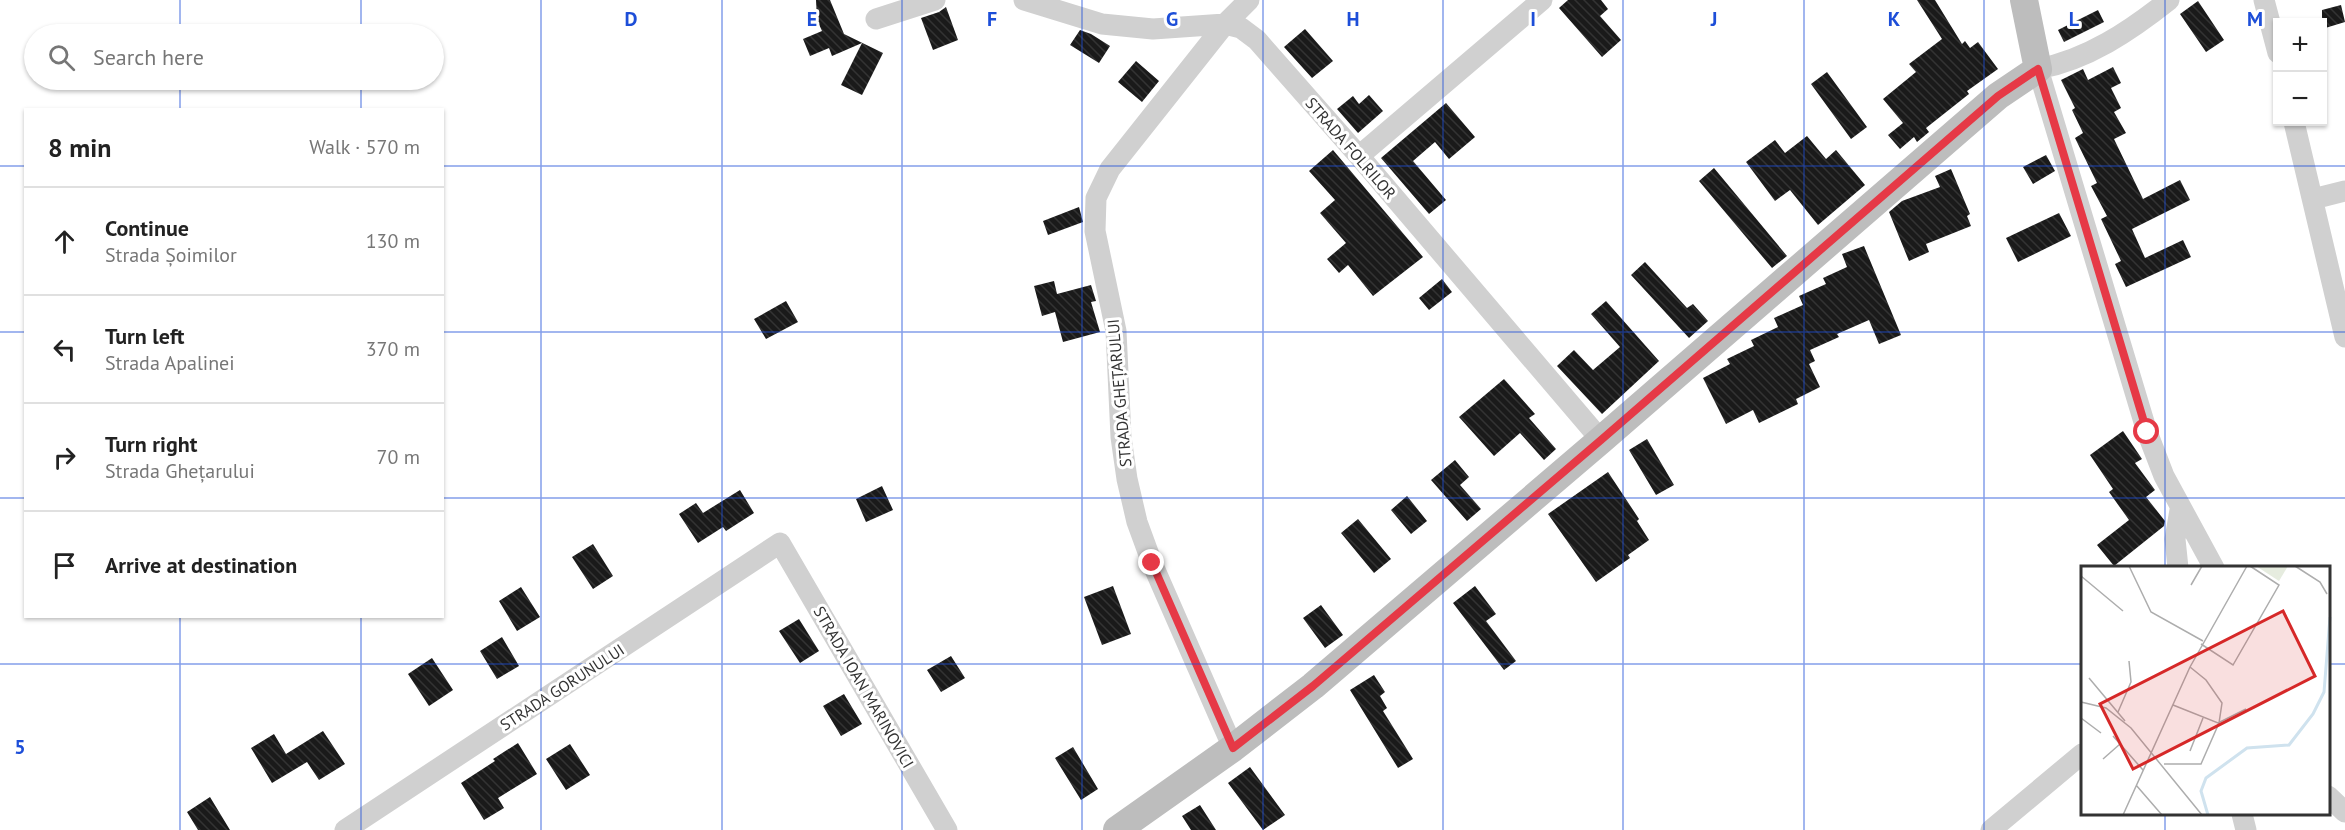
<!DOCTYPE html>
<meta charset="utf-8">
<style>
:root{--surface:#fff;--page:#f6f6f6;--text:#222;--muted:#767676;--line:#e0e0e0}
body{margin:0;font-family:"PT Sans",sans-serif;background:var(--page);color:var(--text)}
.controls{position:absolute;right:18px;top:18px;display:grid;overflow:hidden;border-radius:0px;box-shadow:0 2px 4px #0004}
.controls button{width:54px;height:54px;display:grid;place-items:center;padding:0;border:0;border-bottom:2px solid var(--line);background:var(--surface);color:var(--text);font:30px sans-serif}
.stop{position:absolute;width:18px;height:18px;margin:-14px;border:4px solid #e63946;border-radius:50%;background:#fff}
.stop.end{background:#e63946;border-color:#fff;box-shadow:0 2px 6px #0008}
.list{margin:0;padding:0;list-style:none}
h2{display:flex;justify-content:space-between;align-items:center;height:78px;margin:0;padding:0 24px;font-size:26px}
h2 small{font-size:20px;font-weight:400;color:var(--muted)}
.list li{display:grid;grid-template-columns:39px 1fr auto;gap:18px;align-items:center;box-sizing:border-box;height:108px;padding:0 24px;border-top:2px solid var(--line)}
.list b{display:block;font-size:22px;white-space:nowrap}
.list p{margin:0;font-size:20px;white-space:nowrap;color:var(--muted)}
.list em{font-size:20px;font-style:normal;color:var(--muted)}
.icon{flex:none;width:33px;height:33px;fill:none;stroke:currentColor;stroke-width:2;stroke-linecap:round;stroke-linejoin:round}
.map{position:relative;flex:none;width:2345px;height:830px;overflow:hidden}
.search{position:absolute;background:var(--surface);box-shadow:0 2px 4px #0004;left:24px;top:24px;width:420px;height:66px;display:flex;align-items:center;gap:15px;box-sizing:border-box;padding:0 21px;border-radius:33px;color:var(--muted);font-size:22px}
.panel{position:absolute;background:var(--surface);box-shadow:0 2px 4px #0004;left:24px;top:108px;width:420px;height:510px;border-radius:0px}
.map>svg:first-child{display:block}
.building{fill:url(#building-back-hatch)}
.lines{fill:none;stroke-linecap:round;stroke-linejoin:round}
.street{stroke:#d0d0d0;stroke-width:21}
.secondary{stroke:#bdbdbd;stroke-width:28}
.route{stroke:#e63946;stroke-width:8}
.grid{fill:none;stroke:#1d4ed8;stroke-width:1.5;stroke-opacity:0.55}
.labels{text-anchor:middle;stroke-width:6;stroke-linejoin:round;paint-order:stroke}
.street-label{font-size:16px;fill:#333;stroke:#fff}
.inset-river{fill:none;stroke:#cfe2ee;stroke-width:3}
.inset-road{fill:none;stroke:#adadad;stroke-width:1.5}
.view{fill:#d62828;fill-opacity:0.15;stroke:#d62828;stroke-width:3}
.inset-edge{fill:none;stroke:#333;stroke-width:3}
.grid-label{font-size:20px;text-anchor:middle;font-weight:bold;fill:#1d4ed8;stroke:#fff;stroke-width:6;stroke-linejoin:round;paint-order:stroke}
</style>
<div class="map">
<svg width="2345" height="830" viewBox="0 0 2345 830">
<defs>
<pattern id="building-back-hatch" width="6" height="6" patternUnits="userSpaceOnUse" patternTransform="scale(1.5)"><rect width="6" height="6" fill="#1a1a1a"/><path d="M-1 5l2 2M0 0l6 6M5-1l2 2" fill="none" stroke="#333"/></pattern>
</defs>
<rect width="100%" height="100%" fill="#fff"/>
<!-- building -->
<path class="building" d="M816 0H830L844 34 883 53 862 95 841 85 862 43 832 56 829 48 810 56 803 39 822 31 817 20Z
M1568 0H1601L1608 9 1600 16 1621 40 1602 57 1559 8Z
M1917 0H1935L1962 44 1965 41 1970 48 1978 42 1998 69 1967 91 1969 94 1926 128 1929 132 1917 142 1914 137 1900 149 1888 135 1903 123 1883 99 1916 72 1909 64 1942 39Z
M2198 1 2224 40 2206 52 2180 14Z
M2341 5 2345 22 2322 29V10Z
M946 7 958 40 933 50 921 18 939 12Z
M2098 10 2104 22 2064 42 2058 30Z
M1305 29 1333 61 1312 78 1284 47Z
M1080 30 1091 34 1110 46 1099 63 1070 45Z
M1136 61 1159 81 1142 102 1118 82Z
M2113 67 2121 83 2111 88 2121 108 2114 112 2126 133 2114 139 2143 199 2180 180 2190 200 2132 229 2145 258 2183 240 2191 257 2126 287 2115 264 2121 261 2101 219 2107 216 2091 186 2097 183 2075 138 2083 133 2072 110 2075 108 2061 80 2083 69 2088 80Z
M1827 72 1867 127 1851 139 1811 84Z
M1369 95 1383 111 1358 133 1337 109 1353 96 1359 104Z
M1446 103 1475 137 1449 159 1435 142 1413 161 1446 200 1429 214 1381 158Z
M1807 136 1826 159 1836 150 1865 185 1818 225 1790 190 1775 201 1746 162 1775 140 1785 153Z
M1333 150 1423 257 1373 296 1348 265 1339 273 1327 259 1346 243 1320 213 1335 200 1309 171Z
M2046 155 2055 171 2033 184 2023 167Z
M1714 168 1787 256 1772 268 1699 181Z
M1951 169 1970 214 1967 216 1971 226 1926 244 1929 252 1909 261 1889 212 1902 201 1940 187 1935 176Z
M1079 207 1083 222 1048 235 1043 221Z
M2059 213 2071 236 2018 262 2006 238Z
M1864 246 1901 335 1879 344 1869 320 1837 334 1839 337 1810 350 1815 361 1809 364 1820 387 1796 399 1798 404 1759 423 1753 410 1726 424 1703 378 1730 364 1727 359 1754 346 1751 340 1778 327 1774 318 1803 305 1799 296 1826 284 1823 278 1847 267 1842 254Z
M1645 262 1687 308 1693 304 1708 321 1689 338 1631 275Z
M1442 279 1452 292 1429 310 1419 298Z
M1054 281 1057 294 1091 285 1096 301 1091 302 1100 332 1063 342 1055 312 1042 316 1034 286Z
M786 301 798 322 766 339 754 319Z
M1606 301 1659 361 1602 414 1557 366 1574 350 1593 370 1620 347 1591 314Z
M1504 379 1535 414 1529 418 1556 449 1544 460 1520 433 1494 456 1459 417Z
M2123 431 2142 459 2135 463 2155 490 2146 497 2165 521 2164 526 2114 566 2097 545 2129 520 2109 492 2113 489 2090 455Z
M1647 439 1674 485 1656 495 1629 450Z
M1455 460 1469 477 1460 485 1481 509 1467 521 1431 480Z
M1608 472 1639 519 1637 521 1649 540 1628 555 1630 558 1596 582 1548 514Z
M882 486 893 510 866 522 856 499Z
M740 490 754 513 726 531 723 527 698 543 679 514 696 503 703 513Z
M1407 496 1427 521 1411 534 1391 510Z
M1358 519 1391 559 1374 573 1341 533Z
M593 544 613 576 593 589 572 557Z
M1113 586 1131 634 1102 645 1084 597Z
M1475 586 1496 614 1486 621 1516 661 1504 670 1453 603Z
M521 587 540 617 517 631 499 601Z
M1321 605 1343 635 1325 648 1303 618Z
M799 619 819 651 800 663 779 631Z
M502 637 519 666 497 679 480 651Z
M951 656 965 678 941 692 927 670Z
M432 658 453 690 429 706 408 674Z
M1374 675 1385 692 1380 696 1387 708 1383 711 1413 759 1398 768 1350 690Z
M844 694 862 724 841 736 823 706Z
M323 731 345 764 319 780 307 762 272 783 251 748 274 734 286 754Z
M518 743 537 774 498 798 504 808 484 820 461 783 495 761 493 759Z
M570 744 590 775 566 790 546 759Z
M1073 747 1098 789 1081 800 1055 758Z
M1250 767 1285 815 1263 830 1228 783Z
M210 797 230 830H198L187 812Z
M1200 805 1216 830H1191L1182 816Z"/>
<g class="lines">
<!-- street -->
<path class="street" d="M1024 0 1102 24 1153 29 1225 24 1241 28 1257 40 1359 156 1601 440
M2169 0C2130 31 2087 60 2038 69L2147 432 2164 476 2214 568
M2264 0 2278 53
M876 19 935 0
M2294 122 2345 337
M1359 156 1542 0
M2313 199 2345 191
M2178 568 2175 539 2180 510
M1233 748 1152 563 1137 522 1127 479 1121 437 1116 331 1095 231 1096 198 1110 169 1225 24 1249 0
M2328 796 2345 812
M2242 814 2246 830
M345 830 780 543 947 830
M1991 830 2082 754"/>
<!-- secondary -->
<path class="secondary" d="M1117 830 1233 748 1313 686 1601 440 1998 96 2038 69 2024 0"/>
</g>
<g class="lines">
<!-- route -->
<path class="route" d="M1152 563 1233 748 1313 686 1601 440 1998 96 2038 69 2147 432"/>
</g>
<!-- grid -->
<path class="grid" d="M180 0V34M361 0V34M541 0V830M722 0V830M902 0V830M1082 0V830M1263 0V830M1443 0V830M1623 0V830M1804 0V830M1984 0V830M2165 0V568M180 80V110M361 80V110M0 166H26M442 166H2345M0 332H26M442 332H2345M0 498H26M442 498H2345M180 616V830M361 616V830M0 664H2082M2328 664H2345M2165 814V830"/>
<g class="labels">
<!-- street labels -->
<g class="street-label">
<text transform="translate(1351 148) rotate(49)" y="6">STRADA FOLRILOR</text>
<text transform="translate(1119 393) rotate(-95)" y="6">STRADA GHEȚARULUI</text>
<text transform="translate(562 687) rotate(-33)" y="6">STRADA GORUNULUI</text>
<text transform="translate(864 687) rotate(60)" y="6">STRADA IOAN MARINOVICI</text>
</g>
</g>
<!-- overview -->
<g transform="translate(2081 566)">
<rect width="249" height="249" fill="#fff"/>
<path d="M175 0H207L198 15Z" fill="#e6ecdf"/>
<path class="inset-river" d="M127 249 120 225 125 212 166 182 208 179 232 148 243 126 249 51"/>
<path class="inset-road" d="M48 0 70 46 122 75M214 0 239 16 246 28M0 10 42 45M110 19 121 0M120 78 152 99 198 19 169 0M8 112 44 155M0 136 25 142 50 162 121 249M92 139 137 157 165 143M37 146 50 116 48 95M0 152 20 167M32 170 62 204M109 185 122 152M22 193 39 178M83 198H120L138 157 141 137 125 114 109 101M55 219 81 249M42 249 109 101 166 0"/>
<path class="view" d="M202 45 234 110 52 203 19 138Z"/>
<rect width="249" height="249" class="inset-edge"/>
</g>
<g class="grid-label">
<text x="631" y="26">D</text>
<text x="812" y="26">E</text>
<text x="992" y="26">F</text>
<text x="1172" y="26">G</text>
<text x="1353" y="26">H</text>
<text x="1533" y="26">I</text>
<text x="1714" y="26">J</text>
<text x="1894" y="26">K</text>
<text x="2074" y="26">L</text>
<text x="2255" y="26">M</text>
<text x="20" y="754">5</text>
</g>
</svg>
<div class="controls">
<button>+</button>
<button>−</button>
</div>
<div class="stop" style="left:2147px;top:432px"></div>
<div class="stop end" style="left:1152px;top:563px"></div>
<div class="search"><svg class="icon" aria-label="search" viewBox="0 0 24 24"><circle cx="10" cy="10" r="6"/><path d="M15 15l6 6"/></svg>Search here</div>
<section class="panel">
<h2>8 min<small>Walk · 570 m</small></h2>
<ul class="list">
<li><svg class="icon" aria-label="ahead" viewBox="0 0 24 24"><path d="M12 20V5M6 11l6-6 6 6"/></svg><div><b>Continue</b><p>Strada Șoimilor</p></div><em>130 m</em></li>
<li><svg class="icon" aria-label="left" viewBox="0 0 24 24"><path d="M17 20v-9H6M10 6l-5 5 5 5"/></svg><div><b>Turn left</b><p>Strada Apalinei</p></div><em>370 m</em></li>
<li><svg class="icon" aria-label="right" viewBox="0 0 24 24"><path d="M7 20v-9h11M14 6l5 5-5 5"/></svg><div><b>Turn right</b><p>Strada Ghețarului</p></div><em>70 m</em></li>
<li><svg class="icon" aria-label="arrive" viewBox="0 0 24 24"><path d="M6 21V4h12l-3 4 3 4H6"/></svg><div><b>Arrive at destination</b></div></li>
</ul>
</section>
</div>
